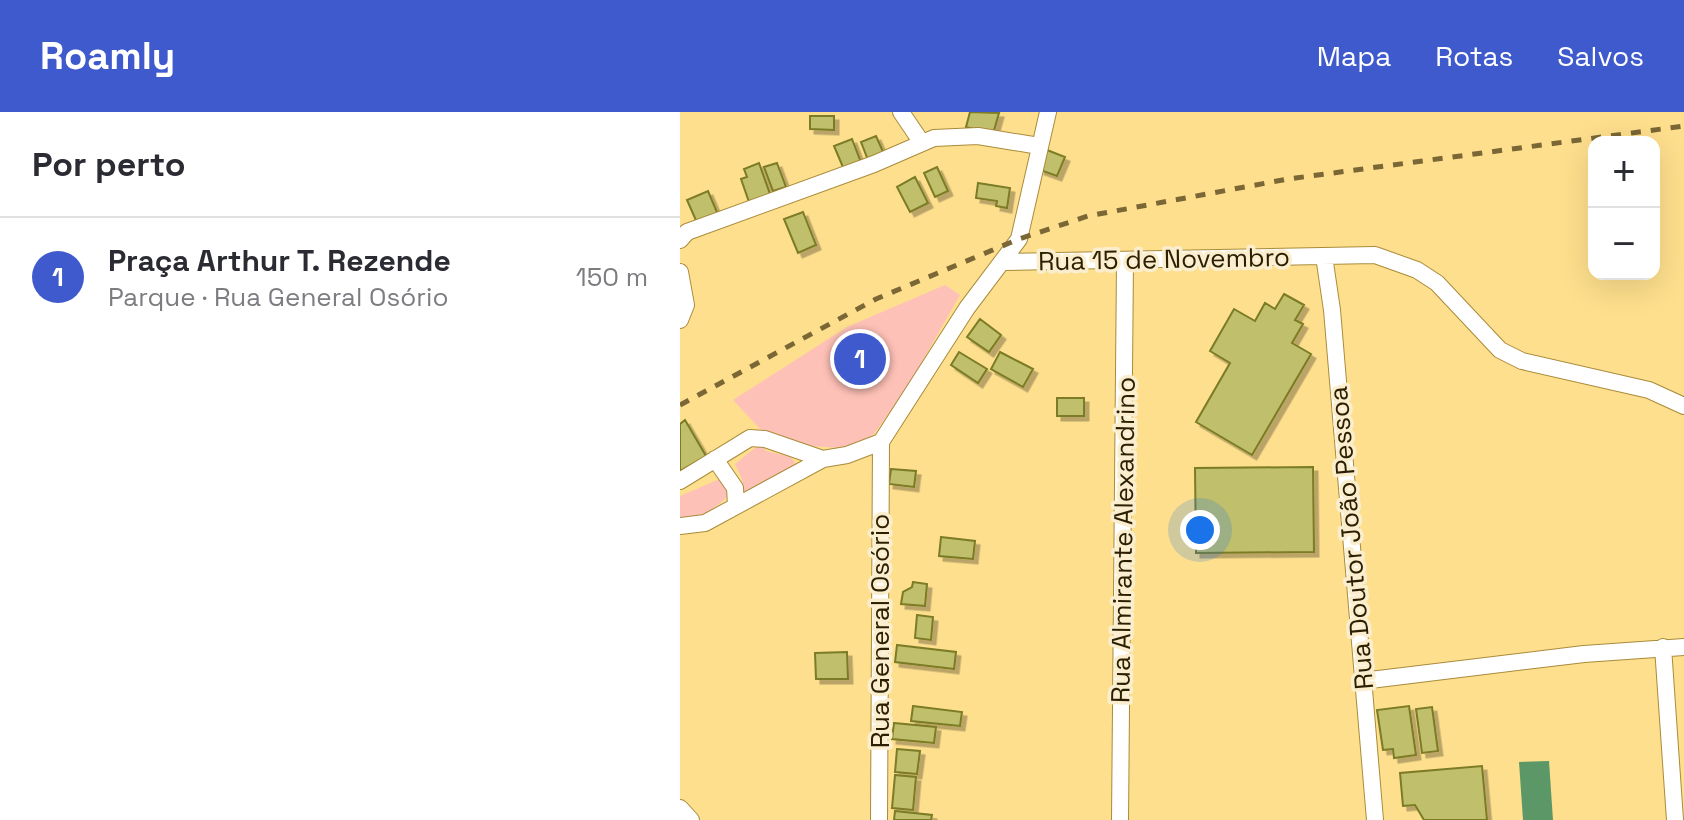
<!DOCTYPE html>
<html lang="pt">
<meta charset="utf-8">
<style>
:root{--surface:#fff;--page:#f7f7f7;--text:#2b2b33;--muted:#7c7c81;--line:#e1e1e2;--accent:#3f5acd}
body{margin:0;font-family:"Space Grotesk",sans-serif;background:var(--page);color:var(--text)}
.controls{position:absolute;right:24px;top:24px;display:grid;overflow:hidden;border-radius:16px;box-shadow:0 8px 32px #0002}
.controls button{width:72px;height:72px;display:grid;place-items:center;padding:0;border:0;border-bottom:2px solid var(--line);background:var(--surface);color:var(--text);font:40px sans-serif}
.you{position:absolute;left:520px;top:418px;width:28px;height:28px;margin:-20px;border:6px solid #fff;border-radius:50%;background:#1a73e8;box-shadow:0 0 0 12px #1a73e833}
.badge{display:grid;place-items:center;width:52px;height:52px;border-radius:50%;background:var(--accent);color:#fff;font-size:26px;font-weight:700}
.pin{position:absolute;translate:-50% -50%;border:4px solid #fff;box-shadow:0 2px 8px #0006}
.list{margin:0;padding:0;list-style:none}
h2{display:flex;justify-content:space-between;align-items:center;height:104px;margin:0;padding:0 32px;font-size:34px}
h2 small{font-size:26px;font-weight:400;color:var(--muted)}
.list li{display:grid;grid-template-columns:52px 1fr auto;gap:24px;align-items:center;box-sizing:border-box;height:120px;padding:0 32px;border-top:2px solid var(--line)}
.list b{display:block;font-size:30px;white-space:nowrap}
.list p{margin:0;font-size:26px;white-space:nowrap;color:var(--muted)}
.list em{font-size:26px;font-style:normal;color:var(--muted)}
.map{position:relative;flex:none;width:1004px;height:708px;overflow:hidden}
header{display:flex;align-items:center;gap:48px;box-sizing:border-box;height:112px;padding:0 40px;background:var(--accent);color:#fff}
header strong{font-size:38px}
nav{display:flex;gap:44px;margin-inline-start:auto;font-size:28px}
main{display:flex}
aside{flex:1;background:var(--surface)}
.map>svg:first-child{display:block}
.green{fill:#fec1b7}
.water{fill:#5c9867}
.building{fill:#bfbf6c;stroke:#7b7b25;stroke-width:2;filter:url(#shadow)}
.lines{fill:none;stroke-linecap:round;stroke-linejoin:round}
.minor-casing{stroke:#a98b3a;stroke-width:18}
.minor{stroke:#fff;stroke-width:16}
.rail{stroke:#7a6735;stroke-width:5;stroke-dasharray:10 10;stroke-linecap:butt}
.labels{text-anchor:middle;stroke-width:7;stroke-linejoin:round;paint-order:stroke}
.street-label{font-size:26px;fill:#2b1f00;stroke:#faeecf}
</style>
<header>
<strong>Roamly</strong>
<nav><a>Mapa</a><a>Rotas</a><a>Salvos</a></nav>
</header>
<main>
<aside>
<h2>Por perto<small></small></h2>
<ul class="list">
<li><span class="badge">1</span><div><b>Praça Arthur T. Rezende</b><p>Parque · Rua General Osório</p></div><em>150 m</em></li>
</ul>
</aside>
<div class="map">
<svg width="1004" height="708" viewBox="0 0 1004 708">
<defs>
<filter id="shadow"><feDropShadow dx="4.5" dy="4.5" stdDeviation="0" flood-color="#0004"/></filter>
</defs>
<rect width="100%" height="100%" fill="#fedf8d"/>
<!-- green -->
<path class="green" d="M265 173 280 183 227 276 193 323 176 332 160 336 118 333 81 318 53 288 167 215Z
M81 331 86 339 111 345 117 354 64 383 62 367 55 352Z
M42 366 49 383C36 396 19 409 0 406V384Z"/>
<!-- water -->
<path class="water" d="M869 649 873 708H843L839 650Z"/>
<!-- building -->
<path class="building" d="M290 0 319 1 313 22 286 15Z
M130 4H154V18L130 17Z
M196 24 204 42 188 48 181 30Z
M172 27 182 53 165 60 154 34Z
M367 38 385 45 377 64 360 58Z
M79 51 90 82 69 90 61 67 67 65 64 57Z
M97 51 106 75 93 79 84 55Z
M257 55 268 79 255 85 244 61Z
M235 65 248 91 230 100 217 75Z
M298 71 330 76 327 96 316 94 317 89 296 86Z
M28 79 39 105 18 113 7 88Z
M123 100 136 133 118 141 104 107Z
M604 182 624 193 615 208 623 212 612 231 631 242 572 343 516 310 550 251 530 239 554 197 575 209 585 191 595 197Z
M300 207 321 223 309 240 287 225Z
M279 240 307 257 298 271 271 253Z
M320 240 353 257 343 275 311 257Z
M377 286H404V304H377Z
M5 308 26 344 0 359V312Z
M633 355 634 440 516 441 515 356Z
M211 357 236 359 234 375 209 372Z
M261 425 295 429 293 447 259 444Z
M233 470 247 472 245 494 221 492 223 480 232 475Z
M237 503 253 505 251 528 235 526Z
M217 533 276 540 274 557 215 550Z
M167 540 168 567H136L135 541Z
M233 594 282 600 280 614 231 609Z
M729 594 736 643 714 646 713 637 703 638 697 598Z
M752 595 758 639 742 641 736 597Z
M214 611 256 615 254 631 212 627Z
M217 637 240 639 237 662 215 660Z
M802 654 807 708H744L735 693 723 694 720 661Z
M215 663 236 665 233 698 212 696Z
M215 699 252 703 251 708H214Z"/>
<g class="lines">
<!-- minor casing -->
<g class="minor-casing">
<path id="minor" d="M221 0 242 31
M0 128 7 120 194 52 254 26 298 24 359 34
M644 144 652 198 695 708
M324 150 695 143 737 158 757 171 820 238 842 249 969 278 1004 294
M0 160 6 193 0 208
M35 347 55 376 56 393
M0 369 70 326 85 327 143 347 167 343 201 330 287 196 339 127 368 0
M0 414 25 411 143 347
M983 535 995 708
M682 569 904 542 1004 535
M0 696 11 708
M199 708 201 330
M440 708 445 149"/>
</g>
<!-- minor -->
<use href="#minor" class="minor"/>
<!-- rail -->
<path class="rail" d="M0 293 196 187 339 127 408 104 608 67 1004 14"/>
</g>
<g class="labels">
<!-- street labels -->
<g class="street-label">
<text transform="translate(484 147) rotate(-1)" y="9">Rua 15 de Novembro</text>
<text transform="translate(671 426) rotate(-95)" y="9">Rua Doutor João Pessoa</text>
<text transform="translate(443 428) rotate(-89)" y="9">Rua Almirante Alexandrino</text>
<text transform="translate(200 519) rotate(-90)" y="9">Rua General Osório</text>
</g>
</g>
</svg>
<div class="controls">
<button>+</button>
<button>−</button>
</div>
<div class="you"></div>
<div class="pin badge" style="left:180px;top:247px">1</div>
</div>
</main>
